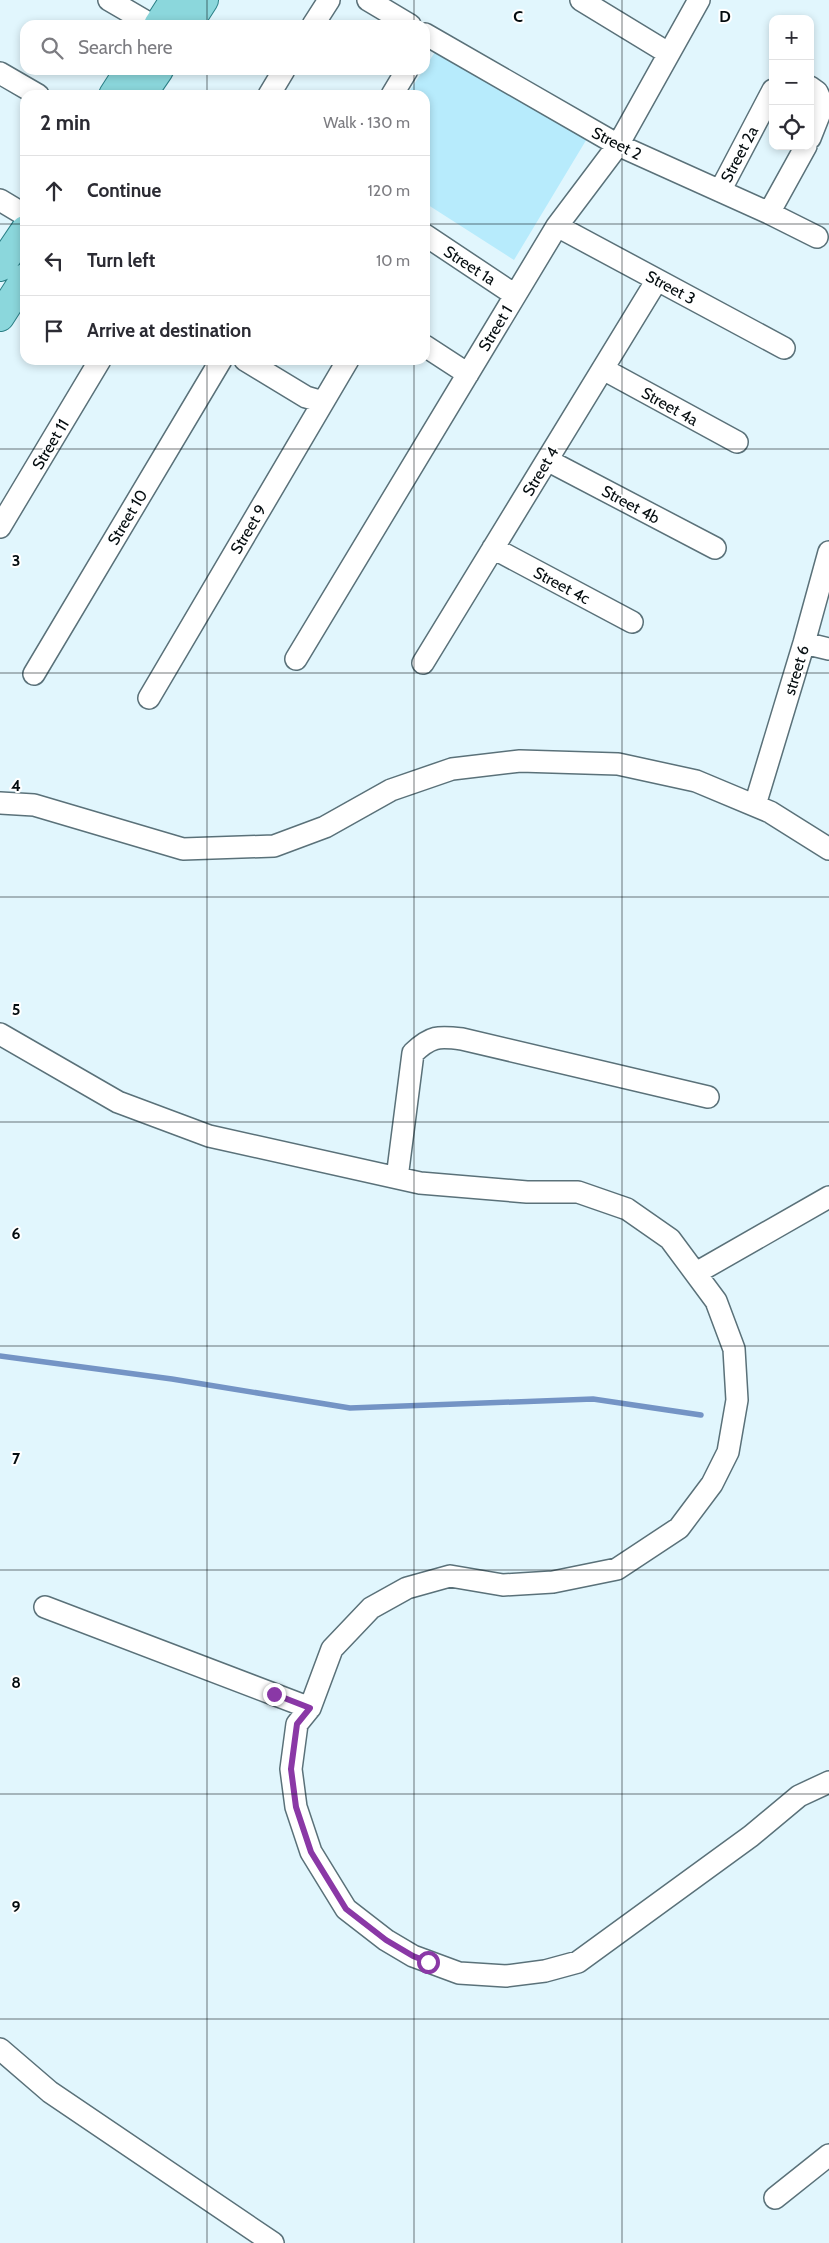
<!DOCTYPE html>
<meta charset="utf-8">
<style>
:root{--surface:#fff;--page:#f7f7f7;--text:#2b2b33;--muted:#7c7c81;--line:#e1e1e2}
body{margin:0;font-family:Cabin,sans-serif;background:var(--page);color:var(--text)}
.controls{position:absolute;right:15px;top:15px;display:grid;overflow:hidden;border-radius:10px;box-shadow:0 2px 8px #0003}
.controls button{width:45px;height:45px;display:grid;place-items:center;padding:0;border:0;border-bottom:1px solid var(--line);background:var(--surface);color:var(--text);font:25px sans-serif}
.stop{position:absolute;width:15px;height:15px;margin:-11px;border:4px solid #8a38a6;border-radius:50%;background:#fff}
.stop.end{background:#8a38a6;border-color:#fff;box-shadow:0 1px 5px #0008}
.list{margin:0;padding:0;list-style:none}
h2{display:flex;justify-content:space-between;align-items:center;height:65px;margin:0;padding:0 20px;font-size:21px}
h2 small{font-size:16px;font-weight:400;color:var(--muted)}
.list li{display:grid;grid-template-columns:32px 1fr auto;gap:15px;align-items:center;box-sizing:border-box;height:70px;padding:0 20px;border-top:1px solid var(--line)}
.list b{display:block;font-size:19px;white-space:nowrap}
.list em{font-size:16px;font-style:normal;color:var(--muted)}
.icon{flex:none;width:28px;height:28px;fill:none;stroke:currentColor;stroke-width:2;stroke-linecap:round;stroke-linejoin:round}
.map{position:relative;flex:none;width:829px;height:2243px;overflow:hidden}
.search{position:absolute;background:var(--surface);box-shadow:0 2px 8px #0003;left:20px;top:20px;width:410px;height:55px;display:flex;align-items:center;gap:12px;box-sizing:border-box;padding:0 18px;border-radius:15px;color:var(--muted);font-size:19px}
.panel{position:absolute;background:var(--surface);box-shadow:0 2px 8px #0003;left:20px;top:90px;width:410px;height:275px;border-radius:15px}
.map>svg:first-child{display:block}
.green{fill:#b7ebfc}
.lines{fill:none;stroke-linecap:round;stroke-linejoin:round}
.stream{stroke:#7494c5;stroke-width:5.5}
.minor-casing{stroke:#5a7179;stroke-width:24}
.major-casing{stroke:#2a7f86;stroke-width:30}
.minor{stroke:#fff;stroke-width:21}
.major{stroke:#8bd7dc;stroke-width:28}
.route{stroke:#8a38a6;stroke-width:6}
.grid{fill:none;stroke:#050d10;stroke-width:1;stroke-opacity:0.55}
.labels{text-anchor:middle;stroke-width:4;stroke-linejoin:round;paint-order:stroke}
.street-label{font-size:16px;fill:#050d10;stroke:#fff}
.grid-label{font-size:16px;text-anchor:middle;font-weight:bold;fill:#050d10;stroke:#fff;stroke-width:4;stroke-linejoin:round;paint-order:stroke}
</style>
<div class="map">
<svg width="829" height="2243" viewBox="0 0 829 2243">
<rect width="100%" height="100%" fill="#e1f6fd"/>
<!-- green -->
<path class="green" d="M435 52 588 137 514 260 425 203V95H407Z"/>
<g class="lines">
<!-- stream -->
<path class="stream" d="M0 1356 172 1379 350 1408 593 1399 701 1415"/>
<!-- minor casing -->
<g class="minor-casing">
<path id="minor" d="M109 0 152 25
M368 0 410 25
M581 0 668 53
M313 25 329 0
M425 34 618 145 769 213 817 237
M0 73 38 95
M810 87 817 92 823 105 810 138
M269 95 284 70
M392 95 407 70
M720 191 773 90
M0 200 25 215
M769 213 806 146
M557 226 784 348
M425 235 515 295
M425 346 468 374
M245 360 306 397 323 402
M603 369 737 442
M547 460 715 548
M0 527 100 360
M493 548 632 622
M804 643 829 649
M296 659 557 226 618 145 699 0
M423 663 657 280
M34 674 221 360
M149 698 348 360
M0 803 34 805 183 849 274 846 325 827 391 790 452 769 520 761 618 764 696 781 770 812 829 849
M755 805 804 643 829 552
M0 1034 118 1102 209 1136 420 1183 527 1192H578L627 1209 670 1239 716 1301 734 1349 737 1400 728 1452 712 1484 679 1528 617 1569 553 1582 503 1585 450 1576 407 1588 371 1608 332 1649 310 1708 297 1724 291 1769 296 1807 311 1852 346 1909 386 1940 413 1956 459 1973 506 1976 545 1971 578 1962 751 1836 799 1796 829 1782
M397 1178 413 1053C431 1036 438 1036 462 1039L708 1097
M696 1273 829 1197
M45 1607 310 1708
M0 2049 50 2092 273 2243
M775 2198 829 2155"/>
</g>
<!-- major casing -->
<g class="major-casing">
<path id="major" d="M158 25 174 0
M188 25 204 0
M113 95 129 70
M142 95 159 70
M0 267 25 230
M0 317 25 278"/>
</g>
<!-- minor -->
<use href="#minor" class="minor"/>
<!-- major -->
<use href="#major" class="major"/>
</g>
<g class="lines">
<!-- route -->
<path class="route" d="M274 1694 310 1708 297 1724 291 1769 296 1807 311 1852 346 1909 386 1940 413 1956 428 1962"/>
</g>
<!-- grid -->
<path class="grid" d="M207 0V25M414 0V25M622 0V2243M207 70V95M414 70V95M0 224H25M425 224H829M207 360V2243M414 360V2243M0 449H829M0 673H829M0 897H829M0 1122H829M0 1346H829M0 1570H829M0 1794H829M0 2019H829"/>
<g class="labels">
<!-- street labels -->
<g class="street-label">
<text transform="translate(617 143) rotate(27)" y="6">Street 2</text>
<text transform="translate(739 154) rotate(-62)" y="6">Street 2a</text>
<text transform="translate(470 265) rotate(33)" y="6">Street 1a</text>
<text transform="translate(671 287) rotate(28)" y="6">Street 3</text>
<text transform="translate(495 328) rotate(-59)" y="6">Street 1</text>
<text transform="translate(670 406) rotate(29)" y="6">Street 4a</text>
<text transform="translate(50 444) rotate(-59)" y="6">Street 11</text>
<text transform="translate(540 471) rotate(-59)" y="6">Street 4</text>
<text transform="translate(631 504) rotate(28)" y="6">Street 4b</text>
<text transform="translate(127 517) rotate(-59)" y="6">Street 10</text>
<text transform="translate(248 529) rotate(-59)" y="6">Street 9</text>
<text transform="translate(562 585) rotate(28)" y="6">Street 4c</text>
<text transform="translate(796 670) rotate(-73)" y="6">street 6</text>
</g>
</g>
<g class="grid-label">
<text x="518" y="22">C</text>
<text x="725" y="22">D</text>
<text x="16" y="566">3</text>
<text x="16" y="791">4</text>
<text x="16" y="1015">5</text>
<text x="16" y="1239">6</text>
<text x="16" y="1464">7</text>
<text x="16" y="1688">8</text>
<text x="16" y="1912">9</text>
</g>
</svg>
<div class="controls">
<button>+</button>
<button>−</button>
<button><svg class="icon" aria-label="locate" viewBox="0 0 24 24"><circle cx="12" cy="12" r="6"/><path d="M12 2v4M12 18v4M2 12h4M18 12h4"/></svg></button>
</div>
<div class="stop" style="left:428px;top:1962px"></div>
<div class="stop end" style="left:274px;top:1694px"></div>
<div class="search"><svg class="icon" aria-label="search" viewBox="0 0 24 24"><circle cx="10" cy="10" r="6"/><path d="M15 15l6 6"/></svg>Search here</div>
<section class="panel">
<h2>2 min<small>Walk · 130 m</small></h2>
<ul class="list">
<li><svg class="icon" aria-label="ahead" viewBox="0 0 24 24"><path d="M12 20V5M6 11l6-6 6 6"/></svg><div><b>Continue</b></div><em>120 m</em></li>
<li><svg class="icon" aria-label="left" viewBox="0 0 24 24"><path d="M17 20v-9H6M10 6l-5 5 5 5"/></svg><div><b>Turn left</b></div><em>10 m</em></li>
<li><svg class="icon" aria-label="arrive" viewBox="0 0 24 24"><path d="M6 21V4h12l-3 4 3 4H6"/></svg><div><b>Arrive at destination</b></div></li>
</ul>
</section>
</div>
